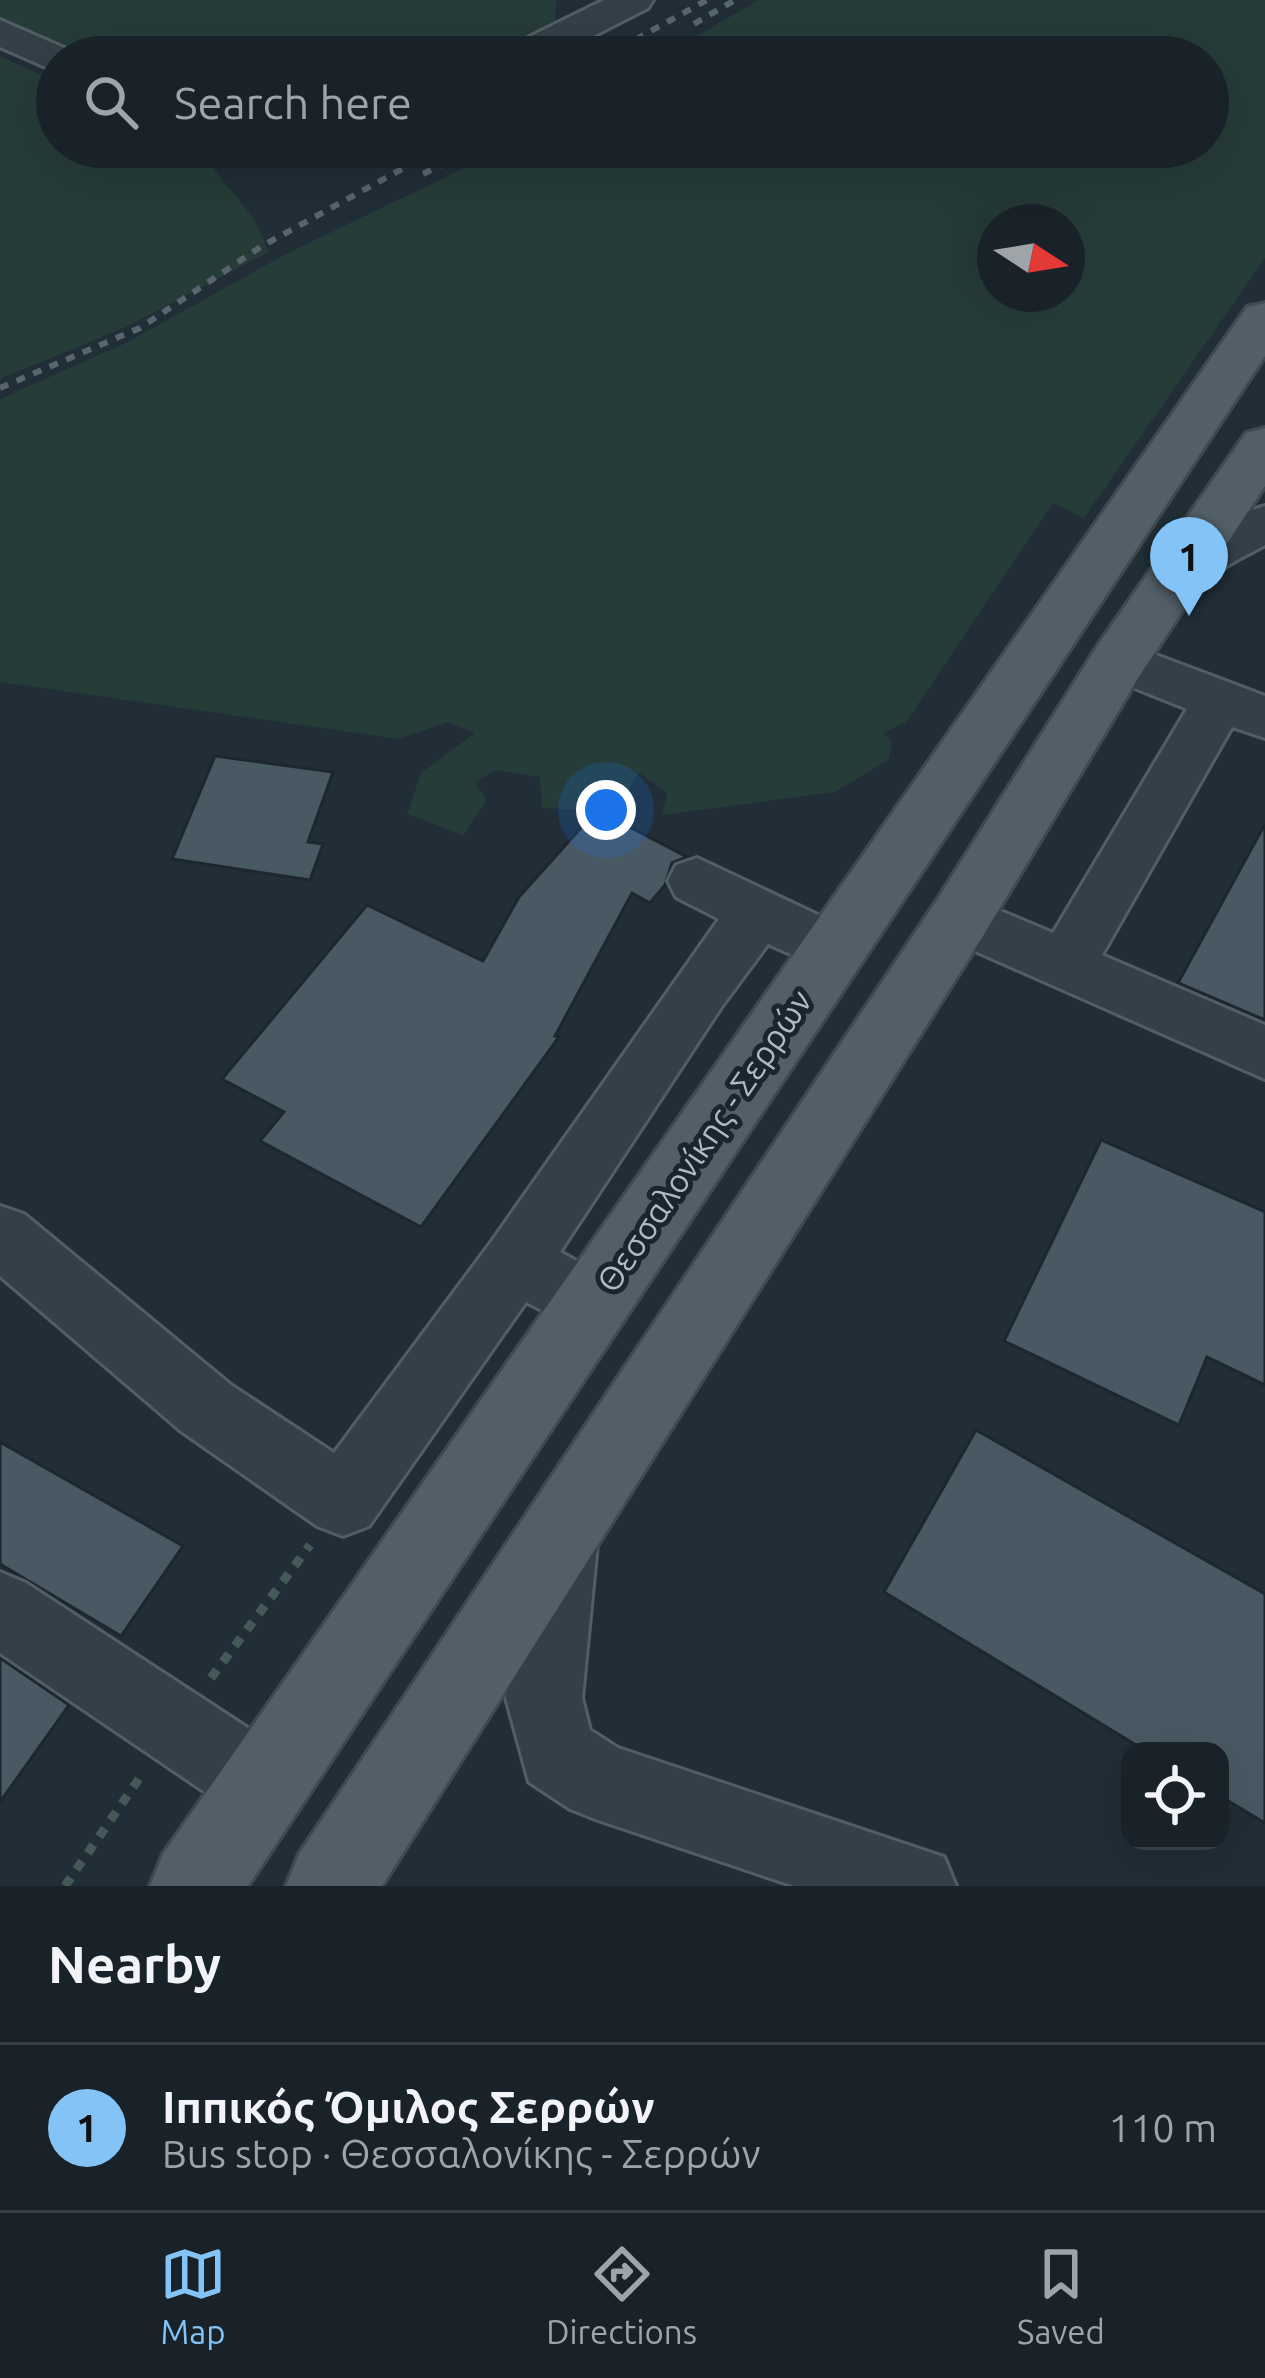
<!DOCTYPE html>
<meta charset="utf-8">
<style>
:root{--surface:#192229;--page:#222a31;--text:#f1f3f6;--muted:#9fa4a8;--line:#373f46;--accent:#83c3f5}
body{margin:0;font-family:Ubuntu,sans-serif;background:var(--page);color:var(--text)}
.controls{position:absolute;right:36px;bottom:36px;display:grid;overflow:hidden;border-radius:24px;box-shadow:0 12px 48px #0002}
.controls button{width:108px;height:108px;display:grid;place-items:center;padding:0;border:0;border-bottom:3px solid var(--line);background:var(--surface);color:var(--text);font:60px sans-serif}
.compass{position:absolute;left:977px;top:204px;width:108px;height:108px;border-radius:50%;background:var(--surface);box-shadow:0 12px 48px #0002;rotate:102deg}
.you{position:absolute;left:606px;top:810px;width:42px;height:42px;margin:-30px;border:9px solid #fff;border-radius:50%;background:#1a73e8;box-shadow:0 0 0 18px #1a73e833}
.badge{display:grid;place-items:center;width:78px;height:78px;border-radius:50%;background:var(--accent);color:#111;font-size:39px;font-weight:700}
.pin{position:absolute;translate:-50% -99px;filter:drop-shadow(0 3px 6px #0008)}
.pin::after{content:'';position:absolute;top:63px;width:42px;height:36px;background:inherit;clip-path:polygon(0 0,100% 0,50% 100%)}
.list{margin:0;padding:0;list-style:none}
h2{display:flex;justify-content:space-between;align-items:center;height:156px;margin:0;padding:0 48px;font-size:51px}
h2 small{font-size:39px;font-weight:400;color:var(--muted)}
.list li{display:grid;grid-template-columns:78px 1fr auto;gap:36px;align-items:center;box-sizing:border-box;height:168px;padding:0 48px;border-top:3px solid var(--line)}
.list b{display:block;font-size:45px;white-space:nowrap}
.list p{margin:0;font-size:39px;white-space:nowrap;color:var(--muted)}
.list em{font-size:39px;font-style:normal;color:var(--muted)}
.icon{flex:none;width:66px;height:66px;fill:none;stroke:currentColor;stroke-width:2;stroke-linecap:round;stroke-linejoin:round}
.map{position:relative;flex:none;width:1265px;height:1886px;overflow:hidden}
.search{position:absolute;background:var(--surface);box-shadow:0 12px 48px #0002;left:36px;right:36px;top:36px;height:132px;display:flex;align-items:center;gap:30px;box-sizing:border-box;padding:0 42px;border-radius:66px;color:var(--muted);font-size:45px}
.sheet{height:324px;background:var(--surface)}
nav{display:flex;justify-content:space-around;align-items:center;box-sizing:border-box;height:168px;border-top:3px solid var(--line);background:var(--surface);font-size:33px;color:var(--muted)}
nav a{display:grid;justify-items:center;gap:6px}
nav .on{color:var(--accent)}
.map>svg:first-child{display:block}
.green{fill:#263c39;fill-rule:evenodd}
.building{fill:#495963;stroke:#1c272e;stroke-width:3}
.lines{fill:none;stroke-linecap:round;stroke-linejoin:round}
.minor-casing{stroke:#525e65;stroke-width:6}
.major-casing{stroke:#3e4951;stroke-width:6}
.path{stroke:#445958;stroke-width:9;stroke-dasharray:10 10;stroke-linecap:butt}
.minor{fill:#344048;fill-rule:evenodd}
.major{fill:#525f68;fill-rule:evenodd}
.rail{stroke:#56656f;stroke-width:6;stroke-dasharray:9 9;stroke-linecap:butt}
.labels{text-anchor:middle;stroke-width:10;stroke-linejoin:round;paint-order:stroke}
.street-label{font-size:33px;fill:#afbbc4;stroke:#1a252c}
</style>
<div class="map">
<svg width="1265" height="1886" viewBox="0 0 1265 1886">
<rect width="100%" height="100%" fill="#212e37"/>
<!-- green -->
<path class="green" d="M0 0H556L555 34 507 57H75L0 21Z
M759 0H1265V258L1084 518 1053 503 906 722 883 733 892 742 889 759 835 792 662 815 667 793 639 773 620 804 602 796 582 810 542 808 540 777 495 770 475 783 487 800 463 835 407 814 421 773 475 733 448 722 399 739 0 682V399L128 342 286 254 508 147H1208V57H660ZM995 222H1067V294H995Z
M0 56 57 82V147H196L255 220 269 252 126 327 0 379Z"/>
<!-- building -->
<path class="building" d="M215 756 333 772 308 842 323 844 310 880 172 859Z
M597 810 687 857 672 863 665 885 650 903 632 893 555 1036 559 1037 421 1227 260 1141 284 1112 222 1079 367 905 483 961 519 897Z
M1265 824V1020L1178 983Z
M1101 1140 1265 1212V1385L1207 1357 1179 1425 1004 1341Z
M976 1430 1265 1594V1823L1220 1796V1751H1146L884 1592Z
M0 1442 183 1546 121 1636 0 1564Z
M0 1658 69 1705 0 1802Z"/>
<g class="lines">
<!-- minor casing -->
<g class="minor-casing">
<path id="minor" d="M604 0H653L648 8 552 57H501L507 48Z
M0 20 71 51 75 57H57V72L0 47Z
M1265 506V545C1251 553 1235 560 1221 570 1191 590 1189 617 1147 605L1139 592C1164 551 1219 519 1265 506Z
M1119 641 1265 696V738L1232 727 1102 955 1265 1025V1079L939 935 930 918 939 901 960 894 1053 933 1187 709 1100 674 1092 660 1100 646Z
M697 858 854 932 863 949 854 966 833 973 768 944 722 1006 560 1252 617 1283 627 1305 617 1327 593 1336 526 1302 369 1526 343 1536 317 1526 181 1431 0 1276V1206L24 1214 231 1385 334 1453 492 1241 719 919 676 897 668 881 676 865Z
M561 1498 587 1509 598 1534 582 1698 590 1730 618 1748 944 1857 956 1886H794L598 1820 570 1809 529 1782 506 1698 524 1534 535 1509Z
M0 1572 26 1583 292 1757 303 1785 292 1813 264 1824 236 1813 0 1653Z"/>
</g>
<!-- major casing -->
<g class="major-casing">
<path id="major" d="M1265 303V356L248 1886H150L163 1854 1247 307Z
M1265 428V486L1140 675 983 936 382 1886H286L299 1854 937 900 1098 645 1246 433Z"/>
</g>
<!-- path -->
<path class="path" d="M211 1678 310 1545
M65 1886 143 1773"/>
<!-- minor -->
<use href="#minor" class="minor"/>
<!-- major -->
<use href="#major" class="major"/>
<!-- rail -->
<path class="rail" d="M694 24 735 0
M604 57 707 0
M423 174 477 147
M0 388 140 328 262 246 442 147"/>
</g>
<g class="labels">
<!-- street labels -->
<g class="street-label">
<text transform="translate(704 1141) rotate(-56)" y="12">Θεσσαλονίκης - Σερρών</text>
</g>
</g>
</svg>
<div class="controls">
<button><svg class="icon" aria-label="locate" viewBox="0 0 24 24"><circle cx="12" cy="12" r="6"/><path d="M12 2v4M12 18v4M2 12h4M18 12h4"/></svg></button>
</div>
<svg class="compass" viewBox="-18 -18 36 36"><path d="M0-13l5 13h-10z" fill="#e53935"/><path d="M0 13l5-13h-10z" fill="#9fa4a8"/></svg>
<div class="you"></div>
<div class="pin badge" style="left:1189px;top:616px">1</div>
<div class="search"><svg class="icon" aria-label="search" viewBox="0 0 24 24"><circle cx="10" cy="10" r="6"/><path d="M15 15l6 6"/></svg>Search here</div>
</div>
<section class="sheet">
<h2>Nearby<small></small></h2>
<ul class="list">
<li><span class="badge">1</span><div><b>Ιππικός Όμιλος Σερρών</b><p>Bus stop · Θεσσαλονίκης - Σερρών</p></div><em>110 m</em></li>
</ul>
</section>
<nav>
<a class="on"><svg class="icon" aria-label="map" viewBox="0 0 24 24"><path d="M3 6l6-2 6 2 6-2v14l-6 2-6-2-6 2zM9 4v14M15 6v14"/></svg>Map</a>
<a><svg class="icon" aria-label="directions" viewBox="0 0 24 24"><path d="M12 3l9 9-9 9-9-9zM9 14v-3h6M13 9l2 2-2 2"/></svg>Directions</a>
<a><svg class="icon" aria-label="saved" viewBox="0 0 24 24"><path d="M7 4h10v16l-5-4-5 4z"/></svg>Saved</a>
</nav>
